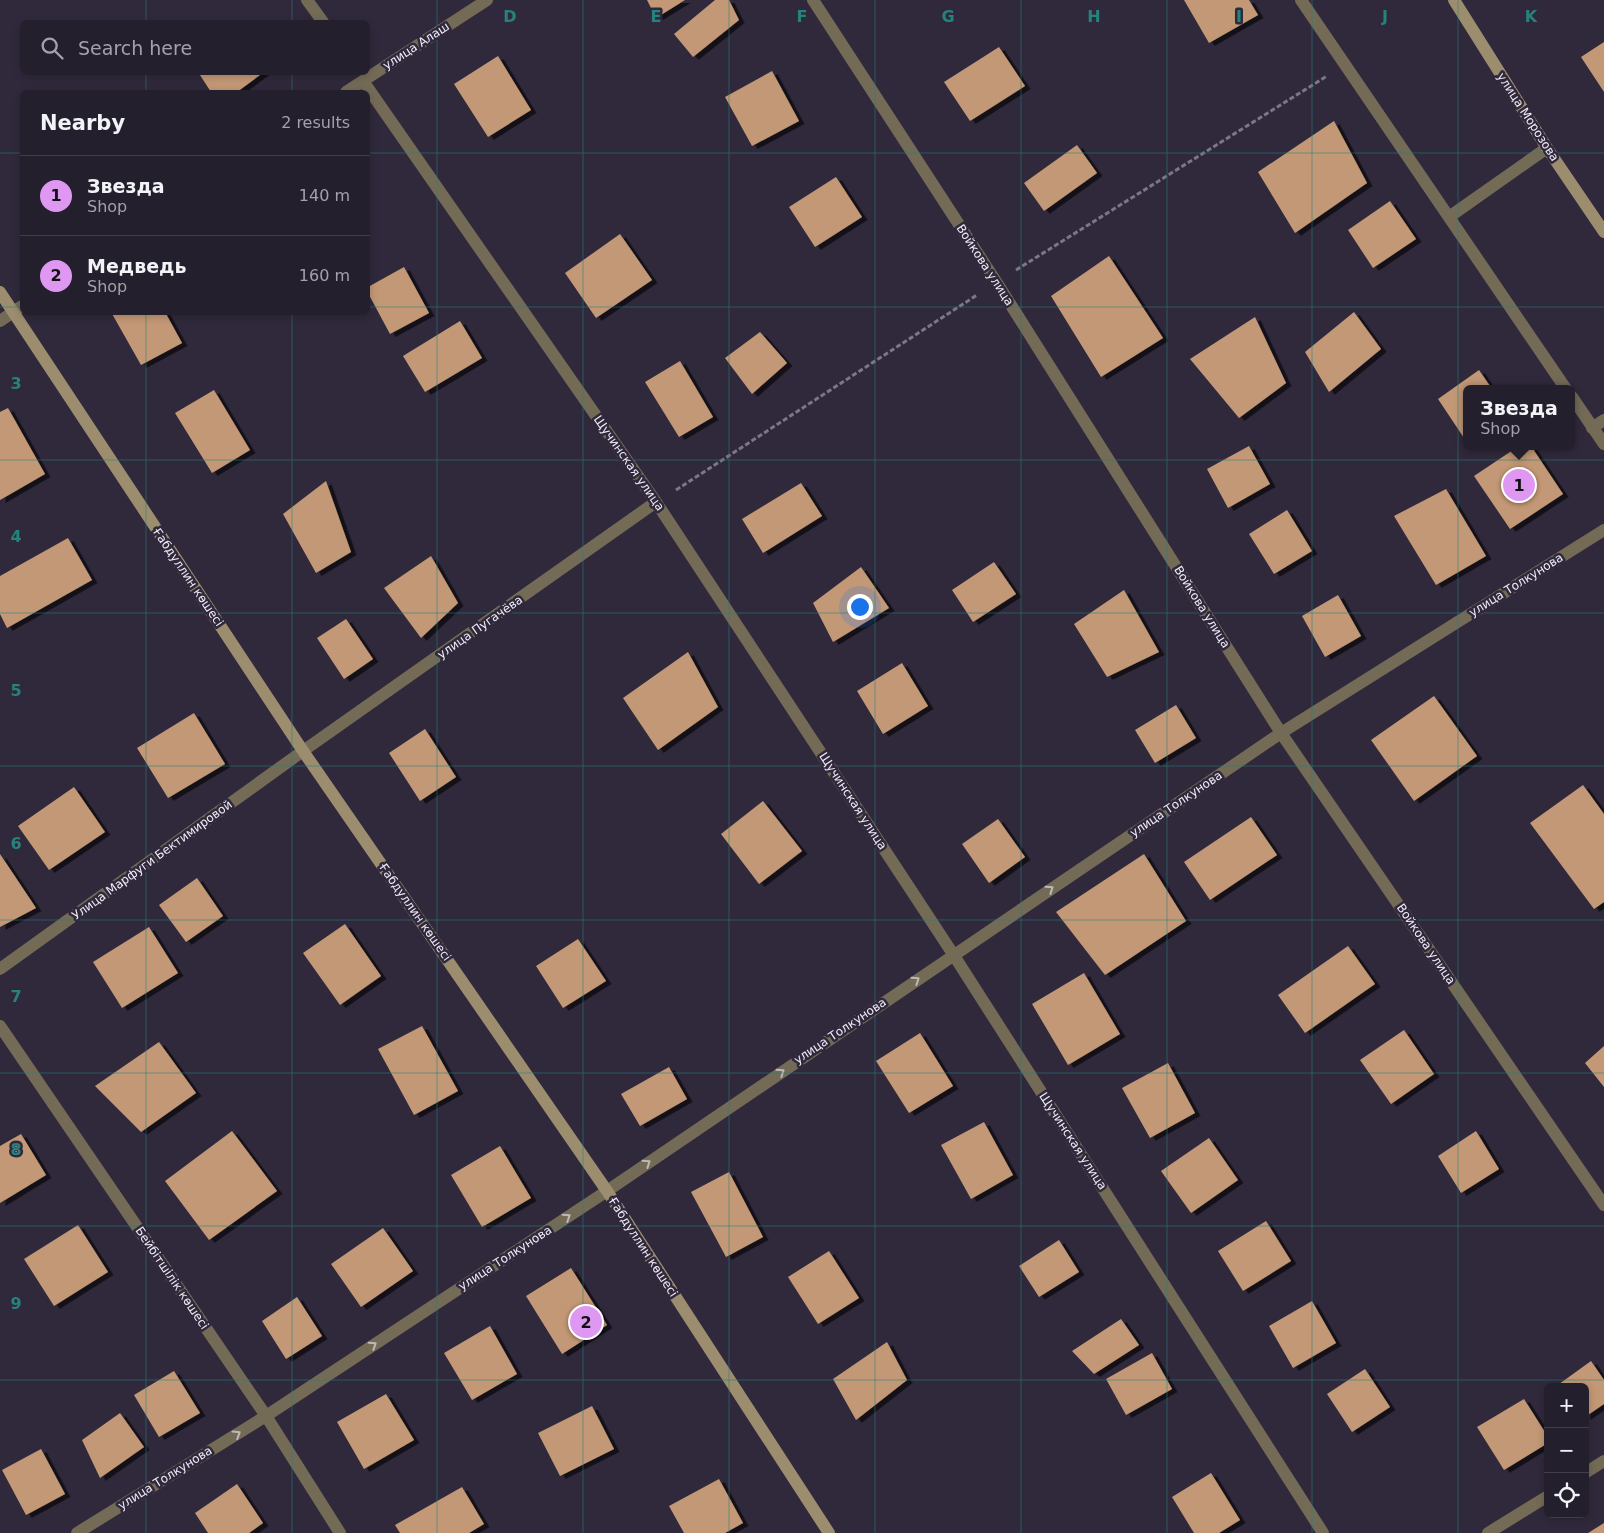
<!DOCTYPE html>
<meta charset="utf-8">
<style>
:root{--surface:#241f2d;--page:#2c2735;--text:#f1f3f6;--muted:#a3a2aa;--line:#413d49;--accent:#de98f2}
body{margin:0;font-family:"DejaVu Sans",sans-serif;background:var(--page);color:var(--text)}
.controls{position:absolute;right:15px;bottom:15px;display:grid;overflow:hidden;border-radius:8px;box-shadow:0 2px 8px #0003}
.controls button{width:45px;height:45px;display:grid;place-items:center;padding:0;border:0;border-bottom:1px solid var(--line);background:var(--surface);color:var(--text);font:25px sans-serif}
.you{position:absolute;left:859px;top:606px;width:18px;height:18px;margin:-12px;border:4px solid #fff;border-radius:50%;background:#1a73e8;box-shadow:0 0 0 8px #1a73e833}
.badge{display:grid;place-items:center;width:32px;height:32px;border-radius:50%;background:var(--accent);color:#111;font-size:16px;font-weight:700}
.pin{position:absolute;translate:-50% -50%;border:2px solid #fff;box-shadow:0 1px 5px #0006}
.popup{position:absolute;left:1463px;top:385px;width:112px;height:65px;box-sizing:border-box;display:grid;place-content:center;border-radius:8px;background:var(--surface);filter:drop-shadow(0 1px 4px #0005);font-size:16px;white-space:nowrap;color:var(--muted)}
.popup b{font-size:19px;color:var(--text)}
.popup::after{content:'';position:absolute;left:50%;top:100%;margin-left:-10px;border:10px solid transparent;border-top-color:var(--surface)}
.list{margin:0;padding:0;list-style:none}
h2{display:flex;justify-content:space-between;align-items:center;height:65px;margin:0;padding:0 20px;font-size:21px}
h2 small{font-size:16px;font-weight:400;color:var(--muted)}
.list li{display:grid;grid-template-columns:32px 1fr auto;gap:15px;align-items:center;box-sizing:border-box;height:80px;padding:0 20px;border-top:1px solid var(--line)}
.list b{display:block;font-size:19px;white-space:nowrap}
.list p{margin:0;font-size:16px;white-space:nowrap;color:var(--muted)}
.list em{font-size:16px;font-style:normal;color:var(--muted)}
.icon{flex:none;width:28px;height:28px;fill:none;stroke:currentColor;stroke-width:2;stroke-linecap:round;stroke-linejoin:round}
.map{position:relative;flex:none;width:1604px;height:1533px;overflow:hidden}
.search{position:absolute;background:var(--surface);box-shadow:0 2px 8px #0003;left:20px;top:20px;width:350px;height:55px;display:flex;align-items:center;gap:12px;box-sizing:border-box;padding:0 18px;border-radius:8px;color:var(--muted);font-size:19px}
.panel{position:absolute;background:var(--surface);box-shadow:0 2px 8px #0003;left:20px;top:90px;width:350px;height:225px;border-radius:8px}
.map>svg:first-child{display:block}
.building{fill:#c39876;filter:url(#shadow)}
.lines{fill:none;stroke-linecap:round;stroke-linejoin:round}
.path{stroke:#7c7686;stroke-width:3;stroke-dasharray:5 2.5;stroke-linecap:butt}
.lane{stroke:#746b57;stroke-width:12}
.street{stroke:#746b57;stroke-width:12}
.secondary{stroke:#9c8d6e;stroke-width:12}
.oneway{stroke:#beb8b8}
.grid{fill:none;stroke:#26827c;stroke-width:1;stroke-opacity:0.55}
.labels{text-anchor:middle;stroke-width:5;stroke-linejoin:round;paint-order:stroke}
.street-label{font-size:12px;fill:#f0ebf8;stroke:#30293c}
.grid-label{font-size:16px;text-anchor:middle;font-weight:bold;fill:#26827c;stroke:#30293c;stroke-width:5;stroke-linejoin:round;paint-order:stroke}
</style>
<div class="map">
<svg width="1604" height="1533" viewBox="0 0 1604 1533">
<defs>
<filter id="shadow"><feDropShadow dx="5.5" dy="3" stdDeviation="0" flood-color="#0009"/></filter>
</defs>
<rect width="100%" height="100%" fill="#30293c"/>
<!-- building -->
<path class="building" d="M647 0H685L656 18Z
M715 0H729L739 20 693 57 674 34Z
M1184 0H1249L1258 15 1209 43Z
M1604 42V92L1581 57Z
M999 47 1025 86 970 121 944 82Z
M498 56 531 110 488 137 454 84Z
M772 71 799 121 752 146 725 97Z
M198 72H264L237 92H211Z
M1334 121 1367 183 1295 233 1258 172Z
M1077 145 1097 173 1044 211 1024 183Z
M836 177 862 217 815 247 789 207Z
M1390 201 1416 239 1373 268 1348 230Z
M620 234 652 280 596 318 565 273Z
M1109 256 1163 338 1101 377 1051 296Z
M404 267 429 313 390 334 368 293V287Z
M111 312H165L182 343 141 365Z
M1354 312 1381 349 1329 392 1305 352Z
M1255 317 1286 383 1239 418 1190 359Z
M460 321 482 358 425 392 403 356Z
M760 332 787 363 752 394 725 358Z
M680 361 713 417 679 437 645 382Z
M1479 370 1492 389H1466V441L1438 399Z
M214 390 250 450 212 473 175 413Z
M8 408 45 474 0 500V412Z
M1249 446 1270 484 1228 508 1207 469Z
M1519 446H1531L1563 494 1510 529 1474 476Z
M326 481 351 552 316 573 283 514Z
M801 483 822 516 763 553 742 519Z
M1446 489 1486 556 1436 585 1394 516Z
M1287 510 1312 551 1274 574 1249 534Z
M68 538 92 580 7 628 0 614V576Z
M431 556 458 603 421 638 384 588Z
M994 562 1016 594 973 622 952 590Z
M861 567 889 608 833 642 813 603Z
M1124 590 1159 652 1107 677 1074 624Z
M1338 595 1361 636 1325 657 1302 616Z
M346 619 373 659 344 679 317 638Z
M688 652 718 707 658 750 623 698Z
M902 663 928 706 883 734 857 691Z
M1434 696 1477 756 1414 801 1371 740Z
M1176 705 1196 738 1155 763 1135 730Z
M194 713 225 764 168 798 137 748Z
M425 729 456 777 420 801 389 753Z
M1583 785 1604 814V902L1594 909 1530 823Z
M74 787 105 832 49 870 18 826Z
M763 801 802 851 759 884 721 834Z
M1251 817 1277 855 1210 900 1184 862Z
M998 819 1025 857 989 883 962 844Z
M0 854 36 908 0 927Z
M1144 854 1186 921 1105 975 1056 912Z
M197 878 223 916 186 942 159 905Z
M345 924 381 976 340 1005 303 953Z
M149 927 178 973 122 1008 93 962Z
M578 939 606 981 563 1008 536 966Z
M1348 946 1375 984 1305 1033 1278 995Z
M1084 973 1120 1034 1068 1065 1032 1004Z
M422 1026 458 1091 414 1115 378 1049Z
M1404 1030 1434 1074 1391 1104 1360 1060Z
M920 1033 953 1086 909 1113 876 1061Z
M159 1042 196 1093 141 1132 95 1086Z
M1604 1046V1087L1585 1063Z
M1168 1063 1195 1113 1150 1138 1122 1088Z
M669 1067 687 1099 640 1126 621 1094Z
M984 1122 1013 1175 971 1199 941 1145Z
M232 1131 277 1191 209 1240 165 1181Z
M1476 1131 1499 1169 1461 1193 1438 1156Z
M21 1134 46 1175 0 1203V1146Z
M1209 1138 1238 1180 1191 1213 1161 1171Z
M500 1146 531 1198 482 1227 451 1175Z
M729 1172 763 1237 726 1257 691 1192Z
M1266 1221 1291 1261 1243 1291 1218 1251Z
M78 1225 108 1272 54 1306 24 1259Z
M383 1228 413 1271 361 1307 331 1264Z
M1059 1240 1079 1272 1039 1297 1019 1266Z
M829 1251 859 1298 818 1324 788 1277Z
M571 1268 607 1325 562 1354 526 1296Z
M297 1297 322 1336 286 1359 262 1321Z
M1312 1301 1336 1343 1293 1368 1269 1326Z
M1121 1319 1139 1345 1094 1374 1072 1351Z
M490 1326 517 1374 472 1400 444 1353Z
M887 1342 907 1380 856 1420 833 1379Z
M1152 1353 1172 1389 1126 1415 1106 1379Z
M1591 1361 1604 1380V1404L1585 1417V1387H1555Z
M1365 1369 1390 1407 1352 1432 1327 1394Z
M174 1371 200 1413 159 1437 134 1395Z
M386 1394 414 1440 364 1469 337 1422Z
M1524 1399 1548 1437V1443L1504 1470 1477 1427Z
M592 1406 614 1449 560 1476 538 1433Z
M120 1413 144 1447 100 1478 82 1440Z
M41 1449 65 1494 26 1515 2 1470Z
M1211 1473 1240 1520 1219 1533H1194L1172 1497Z
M719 1479 743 1523 725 1533H684L669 1506Z
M237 1484 263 1523 249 1533H208L195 1513Z
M462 1487 484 1524 469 1533H400L395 1525Z
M1604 1523V1533H1588Z"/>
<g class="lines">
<!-- path -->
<path class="path" d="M1016 270 1327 76
M676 490 977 295"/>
<!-- lane -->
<path class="lane" d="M307 0 323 22
M1301 0 1566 389
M1449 217 1547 148
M1572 397 1604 444
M1592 428 1604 420"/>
<!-- street -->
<path class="street" d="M813 0 997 283 1281 733 1604 1205
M363 81 656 502 953 954 1323 1533
M346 92 487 0
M0 321 22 306
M0 969 303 751 656 502
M0 1026 266 1416 340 1533
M1585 1473 1604 1461
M77 1533 266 1416 607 1191 1281 733 1604 530
M1488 1533 1548 1496"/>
<!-- secondary -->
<path class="secondary" d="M1454 0 1547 148 1604 232
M0 292 303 751 607 1191 829 1533"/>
</g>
<!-- one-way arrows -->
<defs><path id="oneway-chevron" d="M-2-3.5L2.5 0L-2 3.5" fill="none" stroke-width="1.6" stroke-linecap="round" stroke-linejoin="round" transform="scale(1.25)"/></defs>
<g class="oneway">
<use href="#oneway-chevron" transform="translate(1050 889) rotate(-34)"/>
<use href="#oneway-chevron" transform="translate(916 980) rotate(-34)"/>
<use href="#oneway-chevron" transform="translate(781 1072) rotate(-34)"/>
<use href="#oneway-chevron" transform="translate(647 1163) rotate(-34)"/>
<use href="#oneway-chevron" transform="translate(567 1217) rotate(-33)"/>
<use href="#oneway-chevron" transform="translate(373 1345) rotate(-33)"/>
<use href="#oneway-chevron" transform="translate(237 1434) rotate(-32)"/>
</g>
<!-- grid -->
<path class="grid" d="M146 0V22M292 0V22M437 0V1533M583 0V1533M729 0V1533M875 0V1533M1021 0V1533M1167 0V1533M1312 0V1533M1458 0V1533M146 72V92M292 72V92M0 153H22M368 153H1604M0 307H22M368 307H1604M146 312V1533M292 312V1533M0 460H1604M0 613H1604M0 766H1604M0 920H1604M0 1073H1604M0 1226H1604M0 1380H1604"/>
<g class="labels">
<!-- street labels -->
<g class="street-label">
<text transform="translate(416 46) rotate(-33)" y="4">улица Алаш</text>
<text transform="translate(1528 117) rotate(57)" y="4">улица Морозова</text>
<text transform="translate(985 265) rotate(57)" y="4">Войкова улица</text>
<text transform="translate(629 463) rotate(55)" y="4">Щучинская улица</text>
<text transform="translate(188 577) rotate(56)" y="4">Ғабдуллин көшесі</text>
<text transform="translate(1516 585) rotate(-32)" y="4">улица Толкунова</text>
<text transform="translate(1202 607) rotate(58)" y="4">Войкова улица</text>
<text transform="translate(480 627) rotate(-35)" y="4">улица Пугачёва</text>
<text transform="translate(853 801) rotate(57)" y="4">Щучинская улица</text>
<text transform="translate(1176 804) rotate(-34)" y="4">улица Толкунова</text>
<text transform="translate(152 860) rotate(-36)" y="4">Улица Марфуги Бектимировой</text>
<text transform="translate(415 912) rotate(55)" y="4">Ғабдуллин көшесі</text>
<text transform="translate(1426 944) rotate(56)" y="4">Войкова улица</text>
<text transform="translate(840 1031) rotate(-34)" y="4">улица Толкунова</text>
<text transform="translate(1073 1141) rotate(57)" y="4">Щучинская улица</text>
<text transform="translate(643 1247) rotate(57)" y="4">Ғабдуллин көшесі</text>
<text transform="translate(505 1258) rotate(-33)" y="4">улица Толкунова</text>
<text transform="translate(172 1278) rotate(56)" y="4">Бейбітшілік көшесі</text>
<text transform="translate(165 1478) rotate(-32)" y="4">улица Толкунова</text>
</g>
</g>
<g class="grid-label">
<text x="510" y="22">D</text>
<text x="656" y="22">E</text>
<text x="802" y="22">F</text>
<text x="948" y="22">G</text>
<text x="1094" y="22">H</text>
<text x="1239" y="22">I</text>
<text x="1385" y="22">J</text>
<text x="1531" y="22">K</text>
<text x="16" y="389">3</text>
<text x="16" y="542">4</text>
<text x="16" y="696">5</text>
<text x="16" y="849">6</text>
<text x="16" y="1002">7</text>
<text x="16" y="1155">8</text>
<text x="16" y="1309">9</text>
</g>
</svg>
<div class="controls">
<button>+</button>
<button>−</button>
<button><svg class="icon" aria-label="locate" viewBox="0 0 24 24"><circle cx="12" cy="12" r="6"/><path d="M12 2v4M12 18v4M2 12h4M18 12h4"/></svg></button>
</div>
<div class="you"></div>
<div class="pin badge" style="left:1519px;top:485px">1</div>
<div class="popup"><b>Звезда</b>Shop</div>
<div class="pin badge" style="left:586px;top:1322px">2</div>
<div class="search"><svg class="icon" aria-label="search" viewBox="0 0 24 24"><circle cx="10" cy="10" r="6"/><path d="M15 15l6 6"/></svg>Search here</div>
<section class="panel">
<h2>Nearby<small>2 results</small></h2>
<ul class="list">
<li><span class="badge">1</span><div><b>Звезда</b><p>Shop</p></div><em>140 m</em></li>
<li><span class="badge">2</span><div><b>Медведь</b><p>Shop</p></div><em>160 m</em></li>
</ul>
</section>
</div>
